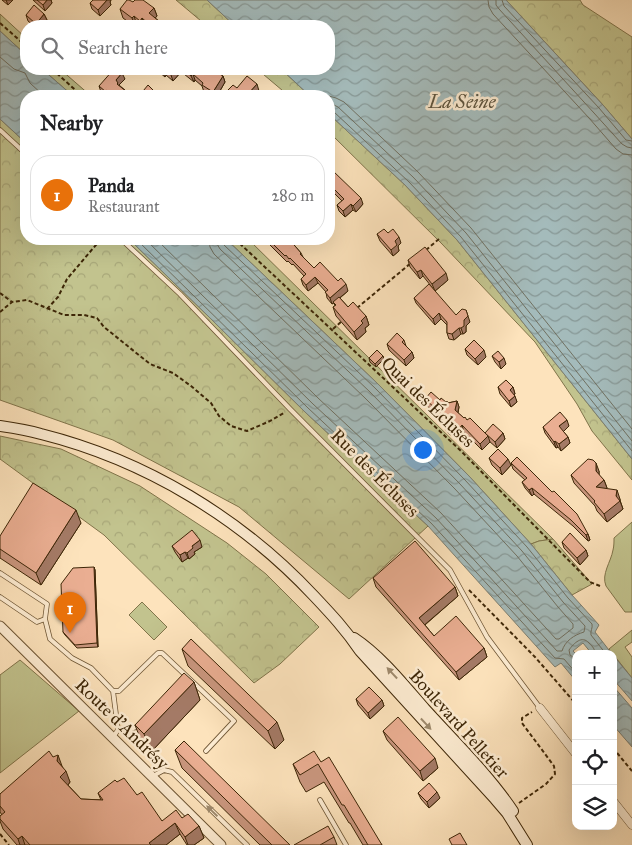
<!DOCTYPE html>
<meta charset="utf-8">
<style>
:root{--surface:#fff;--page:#f2f2f2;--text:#202124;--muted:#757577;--line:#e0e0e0;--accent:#8f2418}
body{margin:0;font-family:"IM FELL Great Primer",serif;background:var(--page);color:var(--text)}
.controls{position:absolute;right:15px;bottom:15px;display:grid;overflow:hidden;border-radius:10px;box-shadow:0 5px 20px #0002}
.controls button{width:45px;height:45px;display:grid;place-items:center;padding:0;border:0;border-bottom:1px solid var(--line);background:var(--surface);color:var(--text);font:25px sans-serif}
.you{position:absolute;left:422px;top:449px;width:18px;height:18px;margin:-12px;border:4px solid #fff;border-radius:50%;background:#1a73e8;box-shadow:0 0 0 8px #1a73e833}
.badge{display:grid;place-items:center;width:32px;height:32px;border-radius:50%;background:var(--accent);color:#fff;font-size:16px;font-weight:700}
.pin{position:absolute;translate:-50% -41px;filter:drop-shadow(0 1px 2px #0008)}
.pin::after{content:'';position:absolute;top:26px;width:18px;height:15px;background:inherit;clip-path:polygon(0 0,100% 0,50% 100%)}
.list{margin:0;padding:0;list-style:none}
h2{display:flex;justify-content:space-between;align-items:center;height:65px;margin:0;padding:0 20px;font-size:21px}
h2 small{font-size:16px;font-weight:400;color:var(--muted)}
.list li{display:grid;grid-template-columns:32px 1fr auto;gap:15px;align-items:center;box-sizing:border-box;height:80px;margin:0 10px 10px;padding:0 10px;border:1px solid var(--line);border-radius:20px}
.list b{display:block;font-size:19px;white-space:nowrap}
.list p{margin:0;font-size:16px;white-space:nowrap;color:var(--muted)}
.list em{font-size:16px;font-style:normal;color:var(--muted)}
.icon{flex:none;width:28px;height:28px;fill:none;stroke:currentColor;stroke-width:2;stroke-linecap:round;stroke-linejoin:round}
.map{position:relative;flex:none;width:632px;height:845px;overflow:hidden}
.search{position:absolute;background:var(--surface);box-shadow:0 5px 20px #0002;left:20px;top:20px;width:315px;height:55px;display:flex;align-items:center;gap:12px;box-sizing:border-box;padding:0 18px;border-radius:20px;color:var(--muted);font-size:19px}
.panel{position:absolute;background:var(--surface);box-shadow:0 5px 20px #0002;left:20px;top:90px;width:315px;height:155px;border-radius:20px}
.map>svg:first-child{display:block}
.grass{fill:#c2c38e;stroke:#80744a}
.forest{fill:url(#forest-crowns);stroke:#80744a}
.water{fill:url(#water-waves);stroke:#7b7f73}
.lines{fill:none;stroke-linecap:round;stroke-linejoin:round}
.shore{stroke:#707061;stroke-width:1}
.service-casing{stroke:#6d5534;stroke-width:5.5}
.minor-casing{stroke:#6d5534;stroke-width:9}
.tertiary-casing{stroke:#6d5534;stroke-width:11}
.secondary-casing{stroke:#3d2607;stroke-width:12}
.path{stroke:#3d2607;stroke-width:2;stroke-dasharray:4 2.5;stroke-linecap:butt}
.service{stroke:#feedd3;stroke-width:4}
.minor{stroke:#feedd3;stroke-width:8}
.tertiary{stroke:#feedd3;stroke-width:9}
.secondary{stroke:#feedd3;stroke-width:10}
.wall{fill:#c9967e;stroke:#3d2607}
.shaded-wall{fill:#a47a66;stroke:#3d2607}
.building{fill:#eaae92;stroke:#3d2607}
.oneway{fill:#9e8a6d}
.labels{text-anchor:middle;stroke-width:5;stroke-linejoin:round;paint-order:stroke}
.street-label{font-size:18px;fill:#3d2607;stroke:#feedd3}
.water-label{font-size:19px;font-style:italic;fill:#5c533d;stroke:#feedd3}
</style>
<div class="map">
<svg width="632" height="845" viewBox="0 0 632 845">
<defs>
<pattern id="forest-crowns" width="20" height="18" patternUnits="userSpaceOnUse" patternTransform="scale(1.25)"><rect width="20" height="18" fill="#c2c38e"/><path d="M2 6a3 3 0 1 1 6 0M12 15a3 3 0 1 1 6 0" fill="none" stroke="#a8a779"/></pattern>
<pattern id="water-waves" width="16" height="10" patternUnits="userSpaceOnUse" patternTransform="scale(1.25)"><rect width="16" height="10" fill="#a4bbbb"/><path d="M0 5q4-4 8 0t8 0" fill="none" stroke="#879896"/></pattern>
</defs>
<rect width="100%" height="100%" fill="#fde3bc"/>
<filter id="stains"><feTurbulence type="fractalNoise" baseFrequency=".004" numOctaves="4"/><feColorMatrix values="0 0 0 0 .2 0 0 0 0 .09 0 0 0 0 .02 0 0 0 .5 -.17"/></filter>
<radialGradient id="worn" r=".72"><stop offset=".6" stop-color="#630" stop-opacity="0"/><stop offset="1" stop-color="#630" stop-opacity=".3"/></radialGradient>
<!-- grass -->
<path class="grass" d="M0 14 26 38V55L0 31Z
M42 69H60L91 96H73Z
M226 239H248L553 539 539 541 531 544 469 476 378 384Z
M632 522V612H625L606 586C601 574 611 562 613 550 614 546 614 542 614 538Z
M142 602 167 627 154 640 129 615Z
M632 630V642L625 647 632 657V678L609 649Z
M20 660 79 711 0 773V675Z"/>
<!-- forest -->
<path class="forest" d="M176 0H207L235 26H207Z
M506 0H580L583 5 632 37V139L603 105Z
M257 69H281L310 96H289Z
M329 114 405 185 457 240 632 459V480L592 431 577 404 535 342 442 244 329 132Z
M0 119 26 143V239H129L208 316 305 412 428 526 349 599 239 507 113 440 0 400Z
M0 436 61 449 140 486 227 543 266 574 319 627 280 664 254 683 104 535 0 459Z
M553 539 592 584 572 595 531 544 539 541Z"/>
<!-- water -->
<path class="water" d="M207 0H506L603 105 632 139V459L457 240 405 185 329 114V96H310L281 69H329V26H235Z
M0 31 26 55V69H42L73 96H26V143L0 119Z
M129 239H226L378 384 469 476 531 544 572 595 599 625 595 632 612 654H592L583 643 573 651 576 654V681L561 663 555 667 428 526 305 412 208 316Z
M613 655 632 678V701L613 679Z
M613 686 632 708V747L613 725Z"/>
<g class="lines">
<!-- shore -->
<path class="shore" d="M488 0 489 7 493 14 589 118 616 149 623 154 632 155
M496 0V5L499 9 594 113 622 144 627 147 632 148
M502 0 504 6 599 108 626 140 632 141
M0 57 14 69 25 73 30 83 44 96
M329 96 336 98 344 102 418 172 471 228 632 429
M329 104 334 105 338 107 413 177 466 233 632 441
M329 110 334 112 409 182 461 237 632 451
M136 239 308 408 431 523 555 658 564 659 576 673
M145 239 313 404 436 518 557 651H562C565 641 574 635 584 632L585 626 563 602 522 551 460 484 370 392 220 249 217 244 216 239
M156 239 318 398 441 513 556 639H559L573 628V624L558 607 517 556 455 489 365 398 214 254 210 247 209 239
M223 239 224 245 375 388 465 480 527 547 568 598 592 624C593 628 590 631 591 635L606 654
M576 659 570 655 569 650C574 643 582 635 589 643 593 647 595 649 595 654"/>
<!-- service casing -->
<g class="service-casing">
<path id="service" d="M0 130 26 154
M121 239 180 294 290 409 450 570 487 637 540 708
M0 573 47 604 45 619 50 639 72 658 91 668 113 691 118 730 113 737
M0 597 37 622 45 619
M113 691H119L158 653H162L234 721 206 751
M118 730 126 731 139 726
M153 776 164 770 172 772 247 845
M320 800 346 845"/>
</g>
<!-- minor casing -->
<g class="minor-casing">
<path id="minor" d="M540 708 576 754
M613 801 632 825"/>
</g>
<!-- tertiary casing -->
<g class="tertiary-casing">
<path id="tertiary" d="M0 626 221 845"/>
</g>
<!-- secondary casing -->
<g class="secondary-casing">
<path id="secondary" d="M0 426C14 428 27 430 41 434 145 460 241 518 314 596 331 614 346 630 360 651L495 799 507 813 527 845
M354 638C381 656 403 684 425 709 455 742 488 774 513 811"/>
</g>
<!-- path -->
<path class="path" d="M0 23 26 46
M52 69 82 96
M235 239 461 451 590 582 600 586
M426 250 439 239
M0 293 12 302
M357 308 411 263
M47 309 58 297 67 279 101 239
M0 312 12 302 27 300 64 315H84L97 318 104 327 150 364 173 373 191 386 211 403 219 416 231 426 247 431 270 421 284 413
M333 329 342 321
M469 590 535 657 576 704
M613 748 632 771
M519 803 546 784 555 774 554 766 522 723V718L532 712
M0 834 9 845"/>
<!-- service -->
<use href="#service" class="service"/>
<!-- minor -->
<use href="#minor" class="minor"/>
<!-- tertiary -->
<use href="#tertiary" class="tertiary"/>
<!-- secondary -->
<use href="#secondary" class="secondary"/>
</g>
<!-- wall -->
<path class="wall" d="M2 0H13L8 5Z
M33 0H51L52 3 45 11Z
M93 0H111L110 2 111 5 100 16 92 9 90 3Z
M133 2 154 8 157 16 155 18 165 26H139L137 25 134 26 123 18 120 9Z
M44 14 47 20 42 26H34L28 21 26 15Z
M63 69H74L69 75Z
M158 69H180L181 72 173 81 166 75 165 77 159 72Z
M182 69H212L213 70 223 76 225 82 217 96H212L204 92 202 86 195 80 194 82 184 74Z
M125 79 119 85 132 96H106L101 92 99 86Z
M329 174 363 204 356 212 353 210 345 217 339 211 337 205 342 201 329 188Z
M388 233 401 243 398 246 399 251 393 256 380 241 377 234Z
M264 239H289L301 253 303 257 314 268 338 281 348 291 340 298 348 307 366 316 369 325 365 328 366 332 357 340 336 316 333 307 335 306 334 303 332 304 327 298 326 292 318 283 308 291 303 285 301 279 304 276 293 264 292 265 288 261 287 262Z
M408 260 448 280 435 291 423 276 420 279 410 267Z
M414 298 470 322 466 326V332L463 334H461L454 340 449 339 447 333V325L441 319 435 325 416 303Z
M404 340 406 346 412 352 414 358 406 366 389 350 387 344Z
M465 349 486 357 478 365 467 355Z
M383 356 384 359 376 367 370 362 369 358Z
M492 356 506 364 501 369 495 362Z
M498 387H513L515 394 514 395 517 402 511 407 500 394Z
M425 399 448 403 457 401 459 407 458 413 464 418 467 420 485 434 503 433 505 439 497 448 489 441 490 442 482 450 464 432 461 435 456 430 455 431 450 435 445 429 442 423 444 421 427 406Z
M569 426 563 431 568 437 570 443 561 451 558 447 556 448 545 433 543 427Z
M489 458 511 465 502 475 492 465Z
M511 463 588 534 590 540 588 541 573 526 534 494 532 496 525 488 522 482 525 480 513 469Z
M599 471V475L604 480 607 488 606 489 620 499V500L623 509 607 522 597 511 595 506 574 483 571 475Z
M81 523 41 585 0 558V536Z
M562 542 586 550 588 556 580 565 564 548Z
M172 546 202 547 194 552 195 554 189 559 188 558 182 562 175 552Z
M94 567 95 570 98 647 77 648 65 635 63 632Z
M373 578 455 587 458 596 425 625 434 636 484 648 487 657 459 680 376 587Z
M182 649 284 740 275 749 188 666Z
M194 682 200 700 151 752 142 743 135 725Z
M356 699 382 700 384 706 370 719 358 705Z
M383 731 438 768 423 781 387 740Z
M175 750 290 845H260L182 768Z
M53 757 62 766 70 782 68 785 81 799 101 800 98 793 117 782 137 795 162 821 182 818 199 826 204 838 194 845H187L180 834 166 845H17L3 829 0 821V816L2 815 0 812V794Z
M321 762 382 845H363L350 823H349L324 782 306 792 300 782 293 764Z
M418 793 440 798 429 808 421 799Z
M334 837 337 845H294Z"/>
<!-- shaded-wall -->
<path class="shaded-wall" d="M6 0H13L8 5Z
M47 0H51L52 3 45 11 43 5Z
M107 0H111L110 2 111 5 100 16 98 10Z
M154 8 157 16 152 22 149 13Z
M44 14 47 20 42 26H37L36 24Z
M134 16 137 25 135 26 132 18Z
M142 18 145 26H142L140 21Z
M66 69H74L69 75Z
M164 69 166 75 165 77 162 71Z
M176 69H180L181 72 173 81 171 75Z
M122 73 125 79 118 86 116 80Z
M193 74 195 80 194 82 191 76Z
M223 76 225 82 217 96H214L213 92Z
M257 84 259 91 254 96H246Z
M361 198 363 204 356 212 353 206Z
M351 204 353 210 345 217 343 211Z
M399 237 401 243 398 246 399 251 393 256 391 250 395 241Z
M421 270 423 276 420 279 417 272Z
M446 273 448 280 435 291 432 284Z
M315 277 318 283 308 291 306 285Z
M346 284 348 291 332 304 330 298Z
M466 310 470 322 466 326V332L463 334 461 328 464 320Z
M439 313 441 319 435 325 433 319Z
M366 316 369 325 365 328 366 332 357 340 354 332 361 321Z
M459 328 461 334 454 340 452 334Z
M484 350 486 357 478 365 475 359Z
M412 352 414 358 406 366 404 360Z
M383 356 384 359 376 367 375 364Z
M504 358 506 364 501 369 499 362Z
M513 387 515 394 512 396 510 390Z
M515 396 517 402 511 407 509 401Z
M457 401 459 407 457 416 455 410Z
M567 420 569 426 562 433 559 426Z
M452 424 455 431 450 435 448 429Z
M454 424 456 430 455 431 453 425Z
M462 425 464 432 461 435 459 429Z
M503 433 505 439 497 448 495 442Z
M488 436 490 442 482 450 480 444Z
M568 437 570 443 561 451 559 444Z
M555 441 558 447 556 448 554 442Z
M508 459 511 465 502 475 500 468Z
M596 463 599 471V479L596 471Z
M604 480 607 488 599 495 596 487Z
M532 488 534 494 532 496 529 490Z
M617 490 620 499V501L623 509 607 522 604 514 616 496Z
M76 510 81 523 41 585 36 573Z
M588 534 590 540 588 541 586 535Z
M200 540 202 547 194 552 195 554 189 559 187 553 192 546Z
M586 550 588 556 580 565 577 558Z
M185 552 188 558 182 562 180 555Z
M94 567 95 570 98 647 97 643Z
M455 587 458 596 422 627 419 618Z
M484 648 487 657 459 680 456 672Z
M194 682 200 700 151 752 144 734Z
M382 700 384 706 370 719 368 713Z
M277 722 284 740 275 749 268 731Z
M58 755 62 766 57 761Z
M435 758 438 768 423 781 420 771Z
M66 771 70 782 65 789 60 777Z
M614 772 616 779 613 781V773Z
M437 792 440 798 429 808 427 802Z
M175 823 180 834 166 845H150L149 843Z
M199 826 204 838 194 845H188L185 837Z
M22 836 25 845H20L18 839Z"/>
<!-- building -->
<path class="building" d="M37 0H47L43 5Z
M93 0H107L98 10 90 3Z
M127 0H129L133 2 135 0H143L154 8 149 13 165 26H151L142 18 140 21 134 16 132 18 120 9Z
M34 5 44 14 36 24 26 15Z
M114 69H118L122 73 116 80 118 83 117 84 132 96H113L106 90V92L99 86Z
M160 69H176L171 75 164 69 162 71Z
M183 69H211L223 76 213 92 202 85 203 83 193 74 191 76Z
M247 76 257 84 246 96H228L225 93 233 85 237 88Z
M148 85 157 94 155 96H139Z
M332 170 361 198 353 206 351 204 343 211 337 205 344 199 329 184V174Z
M384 229 388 233 393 229 399 237 395 241 397 245 391 250 377 234Z
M268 239H289L301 253 300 254 314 268 320 262 338 281 341 278 346 284 330 298 325 292 328 290 315 277 306 285 301 279 306 274 290 258 289 259 286 255 285 256Z
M425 247 446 273 432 284 421 270 417 272 408 260Z
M429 284 456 315 462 309 466 310 468 316 464 320V326L461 328H459L452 334 447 333V322L439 313 433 319 414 298Z
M339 297 348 307 353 302 366 316 361 321 363 323 354 332 333 307 336 305 333 302Z
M397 333 404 340 402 342 412 352 404 360 387 344Z
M474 340 484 350 475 359 465 349Z
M377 350 383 356 375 364 369 358Z
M498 351 504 358 499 362 492 356Z
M506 380 513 387 510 390 515 396 509 401 498 387Z
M431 392 440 400 441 398 446 402 447 401 448 403 457 401 455 410 464 418 465 417 467 420 470 418 488 436 480 444 462 425 459 429 454 424 453 425 452 424 448 429 442 423 447 419 425 399Z
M560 412 567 420 559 426 568 437 559 444 555 441 554 442 543 427Z
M493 424 503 433 495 442 485 433Z
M498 449 508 459 500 468 489 458Z
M517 457 552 492 554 491 577 514 588 534 586 535 571 520 532 488 529 490 522 482 527 478 511 463Z
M588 459 593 460 596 463V471L604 480 596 487 617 490 616 496 620 501 604 514 594 502 595 501 571 475Z
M33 483 76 510 36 573 0 549V536Z
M192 530 200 540 192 546 193 548 187 553 185 552 180 555 172 546Z
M570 533 586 550 577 558 562 542Z
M415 541 455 587 419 618 434 636 456 616 484 648 456 672 373 578Z
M94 567 97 643 75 645 63 632 61 584 73 568Z
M191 639 277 722 268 731 182 649Z
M184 673 194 682 144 734 135 725Z
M369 687 382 700 368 713 356 699Z
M398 717 435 758 420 771 383 731Z
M184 741 290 845H272L175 750Z
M49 751 53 757 58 755 57 761 66 771 60 777 81 799 103 800 98 793 115 780 117 782 124 778 137 795 142 792 162 821 176 810 182 818 188 814 199 826 185 837 175 823 149 843 151 845H30L22 836 18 839 0 819V816L5 812 0 806V794Z
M314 751 321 762 329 757 382 845H368L344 805H342L318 764 300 775 293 764Z
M429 783 437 792 427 802 418 793Z
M328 826 334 837 320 845H294Z
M460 833 467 845H452L449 839Z"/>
<!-- one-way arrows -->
<defs><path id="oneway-solid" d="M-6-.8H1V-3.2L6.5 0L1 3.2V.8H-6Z" transform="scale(1.25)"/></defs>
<g class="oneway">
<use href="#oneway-solid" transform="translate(392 673) rotate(-133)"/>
<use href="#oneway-solid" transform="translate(426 724) rotate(47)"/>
<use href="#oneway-solid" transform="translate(212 811) rotate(-136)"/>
</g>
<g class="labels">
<!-- street labels -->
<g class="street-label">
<text transform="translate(428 402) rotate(44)" y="6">Quai des Écluses</text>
<text transform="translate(375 473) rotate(45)" y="6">Rue des Écluses</text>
<text transform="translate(122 724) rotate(44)" y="6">Route d'Andrésy</text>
<text transform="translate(459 724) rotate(48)" y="6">Boulevard Pelletier</text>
</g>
<!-- water labels -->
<g class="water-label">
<text x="462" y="108">La Seine</text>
</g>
</g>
<rect width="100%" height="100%" filter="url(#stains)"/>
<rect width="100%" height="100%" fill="url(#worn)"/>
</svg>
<div class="controls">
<button>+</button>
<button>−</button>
<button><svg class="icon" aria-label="locate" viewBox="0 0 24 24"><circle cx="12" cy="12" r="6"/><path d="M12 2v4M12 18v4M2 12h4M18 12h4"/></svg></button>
<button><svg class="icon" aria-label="layers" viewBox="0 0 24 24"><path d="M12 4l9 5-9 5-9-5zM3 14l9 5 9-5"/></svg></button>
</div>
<div class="you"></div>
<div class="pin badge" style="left:70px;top:633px;background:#e8710a">1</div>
<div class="search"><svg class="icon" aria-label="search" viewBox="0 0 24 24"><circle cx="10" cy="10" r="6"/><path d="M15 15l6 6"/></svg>Search here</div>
<section class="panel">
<h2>Nearby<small></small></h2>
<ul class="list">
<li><span class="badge" style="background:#e8710a">1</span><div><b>Panda</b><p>Restaurant</p></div><em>280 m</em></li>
</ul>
</section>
</div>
